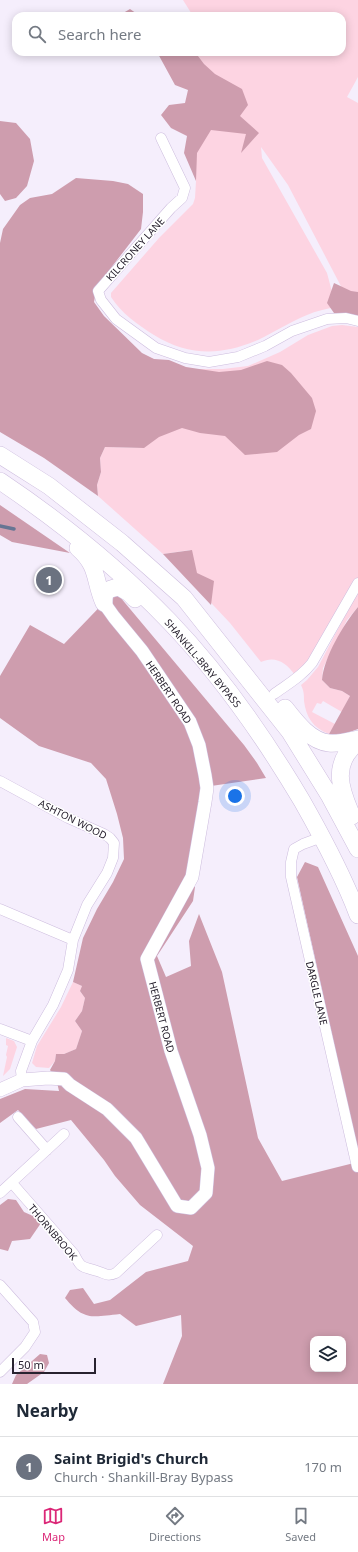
<!DOCTYPE html>
<meta charset="utf-8">
<style>
:root{--surface:#fff;--page:#f2f2f3;--text:#1f2937;--muted:#747a83;--line:#e0e1e3;--accent:#db2777}
body{margin:0;font-family:"Noto Sans",sans-serif;background:var(--page);color:var(--text)}
.controls{position:absolute;right:12px;bottom:12px;display:grid;overflow:hidden;border-radius:8px;box-shadow:0 2px 10px #0003}
.controls button{width:36px;height:36px;display:grid;place-items:center;padding:0;border:0;border-bottom:1px solid var(--line);background:var(--surface);color:var(--text);font:20px sans-serif}
.scale{position:absolute;left:12px;bottom:10px;width:84px;box-sizing:border-box;padding-left:4px;border:2px solid #28222f;border-top:0;font-size:11px;line-height:14px;white-space:nowrap;color:#28222f;-webkit-text-stroke:3px #fff;paint-order:stroke}
.you{position:absolute;left:235px;top:796px;width:14px;height:14px;margin:-10px;border:3px solid #fff;border-radius:50%;background:#1a73e8;box-shadow:0 0 0 6px #1a73e833}
.badge{display:grid;place-items:center;width:26px;height:26px;border-radius:50%;background:var(--accent);color:#fff;font-size:13px;font-weight:700}
.pin{position:absolute;translate:-50% -50%;border:2px solid #fff;box-shadow:0 1px 4px #0006}
.list{margin:0;padding:0;list-style:none}
h2{display:flex;justify-content:space-between;align-items:center;height:52px;margin:0;padding:0 16px;font-size:17px}
h2 small{font-size:13px;font-weight:400;color:var(--muted)}
.list li{display:grid;grid-template-columns:26px 1fr auto;gap:12px;align-items:center;box-sizing:border-box;height:60px;padding:0 16px;border-top:1px solid var(--line)}
.list b{display:block;font-size:15px;white-space:nowrap}
.list p{margin:0;font-size:13px;white-space:nowrap;color:var(--muted)}
.list em{font-size:13px;font-style:normal;color:var(--muted)}
.icon{flex:none;width:22px;height:22px;fill:none;stroke:currentColor;stroke-width:2;stroke-linecap:round;stroke-linejoin:round}
.map{position:relative;flex:none;width:358px;height:1384px;overflow:hidden}
.search{position:absolute;background:var(--surface);box-shadow:0 2px 10px #0003;left:12px;right:12px;top:12px;height:44px;display:flex;align-items:center;gap:10px;box-sizing:border-box;padding:0 14px;border-radius:12px;color:var(--muted);font-size:15px}
.sheet{height:112px;background:var(--surface)}
nav{display:flex;justify-content:space-around;align-items:center;box-sizing:border-box;height:56px;border-top:1px solid var(--line);background:var(--surface);font-size:11px;color:var(--muted)}
nav a{display:grid;justify-items:center;gap:2px}
nav .on{color:var(--accent)}
.map>svg:first-child{display:block}
.green{fill:#fdd4e2}
.forest{fill:#ce9dae;fill-rule:evenodd}
.lines{fill:none;stroke-linecap:round;stroke-linejoin:round}
.stream{stroke:#667593;stroke-width:3.5}
.minor-casing{stroke:#cdbdde;stroke-width:11}
.tertiary-casing{stroke:#cdbdde;stroke-width:14}
.trunk-casing{stroke:#cdbdde;stroke-width:18}
.minor{stroke:#fff;stroke-width:10}
.tertiary{stroke:#fff;stroke-width:13}
.trunk{stroke:#fff;stroke-width:17}
.labels{text-anchor:middle;stroke-width:3;stroke-linejoin:round;paint-order:stroke}
.street-label{font-size:10px;fill:#28222f;stroke:#fff}
</style>
<div class="map">
<svg width="358" height="1384" viewBox="0 0 358 1384">
<rect width="100%" height="100%" fill="#f5eefc"/>
<!-- green -->
<path class="green" d="M183 0H358V77L347 97 358 103V294L344 292 288 185 261 147 262 158 327 273 336 307C326 309 316 311 307 315 290 322 274 332 258 340 221 356 188 356 154 335 138 325 121 313 111 297V293L159 238 193 204 195 198 196 181 193 156 192 52H342V16H193Z
M342 325 358 327V578L308 661 295 675C287 663 275 655 261 662L230 623 198 589 190 550 163 554 98 496 97 485 101 472 100 458 105 447 144 448 138 354 186 369H223L248 366 280 352 308 335 332 326Z
M358 591V607L347 620 323 668 322 680 330 688 342 691 350 696 342 712 323 701 321 704 317 703 312 712 335 724 329 734C313 728 306 717 304 701 304 695 304 691 301 685L307 680 318 667Z
M73 982 82 986 80 991 85 998 82 1011 75 1021 82 1031 76 1049 64 1054H56L55 1061 49 1068 36 1067 32 1063 37 1046 61 1007Z
M6 1038 14 1041 17 1047 10 1069 3 1076 7 1057 6 1055 8 1046 6 1045Z"/>
<!-- forest -->
<path class="forest" d="M130 9 140 16H118Z
M157 52H195L204 64 215 74 242 89 248 105 240 116 259 133 241 153 246 134 211 130 197 153 196 181 184 153 187 136 171 128 161 115 169 105 185 103 188 90 175 85Z
M0 121 16 123 30 139 34 161 27 186 16 198 5 201 0 194Z
M76 178 113 181 128 184 143 194V212L141 229 97 286 94 302 104 316 142 353 154 359 169 360 186 367 219 372 241 370 267 361 282 365 291 373 312 398 316 411 311 429 299 435 277 452 245 455 225 436 200 433 182 428 159 437 144 448 105 447 100 458 101 472 97 485 98 496 44 458 0 432V243L3 229 20 205 30 198 52 194Z
M334 283 351 291 358 292V318L334 313 327 303Z
M0 505 70 553 12 542 0 535Z
M192 550 197 573 214 581 211 605 163 554Z
M115 591 244 745 257 763 266 778 211 786 185 881 195 887 193 901 157 956 166 977 191 966 189 941 199 914 222 972 258 1138 282 1181 358 1162V1384H163L182 1336 181 1315 136 1326 120 1314C92 1317 84 1321 65 1298L70 1290 83 1288 94 1304 110 1300 146 1272 188 1261 193 1246 140 1205 115 1176 104 1160 71 1120 36 1129 18 1110 0 1123V1099L25 1089 59 1091 56 1078 50 1070 55 1061 56 1054H64L76 1049 82 1031 75 1021 82 1011 85 998 80 991 82 986 73 982 83 938 97 909 113 882 124 859 123 838 117 814 106 779 91 763 39 746 0 718V676L30 625 64 644ZM313 1339H343V1369H313Z
M358 607V729L344 734H329L350 696 342 691 330 688 322 680C324 657 343 625 358 607Z
M305 862 318 867 358 956V1152L297 877Z
M8 1199 16 1200 24 1212 33 1216 41 1223 30 1239 12 1241 8 1251 0 1249V1205Z
M40 1354 47 1355 49 1363 44 1372 27 1384H12L16 1375Z"/>
<g class="lines">
<!-- stream -->
<path class="stream" d="M0 526 14 529"/>
<!-- minor casing -->
<g class="minor-casing">
<path id="minor" d="M161 138 185 188 182 198 171 208 98 291 101 300 116 319 156 348 185 358 209 362 238 357 265 346 292 331 327 319 346 318 358 321
M274 694C288 684 302 676 312 663L358 583
M0 781 68 818 104 834 110 838 114 843 113 858 107 873 87 905 73 940 68 970 53 1005 32 1041 21 1071 22 1080
M322 837 303 844 294 849 291 862V877L357 1167
M0 909 73 940
M0 1029 32 1041
M18 1117 47 1150
M12 1183 74 1254C82 1270 82 1266 97 1271 105 1273 107 1277 116 1273L157 1235
M0 1193 64 1134
M0 1285 33 1322 35 1332 25 1347 0 1372"/>
</g>
<!-- tertiary casing -->
<g class="tertiary-casing">
<path id="tertiary" d="M0 1090 22 1080 48 1078 64 1079 70 1085 107 1109 136 1138 177 1206 191 1208 206 1193 208 1168 200 1135 171 1051 147 959 192 877 205 802 207 788 205 775 199 745 190 722 142 651 114 617 104 603"/>
</g>
<!-- trunk casing -->
<g class="trunk-casing">
<path id="trunk" d="M0 455 49 486 122 543 184 598 290 732 329 795 358 849
M0 481C61 522 118 568 169 621 221 675 264 737 302 801 323 838 343 875 358 915
M78 548C99 566 94 581 104 603
M104 603C104 591 107 589 119 587L129 593 135 599
M285 708C296 722 310 741 329 743 339 744 349 741 358 739
M352 816C340 789 331 763 358 742"/>
</g>
<!-- minor -->
<use href="#minor" class="minor"/>
<!-- tertiary -->
<use href="#tertiary" class="tertiary"/>
<!-- trunk -->
<use href="#trunk" class="trunk"/>
</g>
<g class="labels">
<!-- street labels -->
<g class="street-label">
<text transform="translate(135 249) rotate(-48)" y="4">KILCRONEY LANE</text>
<text transform="translate(203 663) rotate(50)" y="4">SHANKILL-BRAY BYPASS</text>
<text transform="translate(169 692) rotate(56)" y="4">HERBERT ROAD</text>
<text transform="translate(73 819) rotate(27)" y="4">ASHTON WOOD</text>
<text transform="translate(317 993) rotate(77)" y="4">DARGLE LANE</text>
<text transform="translate(162 1017) rotate(75)" y="4">HERBERT ROAD</text>
<text transform="translate(53 1232) rotate(50)" y="4">THORNBROOK</text>
</g>
</g>
</svg>
<div class="controls">
<button><svg class="icon" aria-label="layers" viewBox="0 0 24 24"><path d="M12 4l9 5-9 5-9-5zM3 14l9 5 9-5"/></svg></button>
</div>
<div class="scale">50 m</div>
<div class="you"></div>
<div class="pin badge" style="left:49px;top:580px;background:#6b7280">1</div>
<div class="search"><svg class="icon" aria-label="search" viewBox="0 0 24 24"><circle cx="10" cy="10" r="6"/><path d="M15 15l6 6"/></svg>Search here</div>
</div>
<section class="sheet">
<h2>Nearby<small></small></h2>
<ul class="list">
<li><span class="badge" style="background:#6b7280">1</span><div><b>Saint Brigid's Church</b><p>Church · Shankill-Bray Bypass</p></div><em>170 m</em></li>
</ul>
</section>
<nav>
<a class="on"><svg class="icon" aria-label="map" viewBox="0 0 24 24"><path d="M3 6l6-2 6 2 6-2v14l-6 2-6-2-6 2zM9 4v14M15 6v14"/></svg>Map</a>
<a><svg class="icon" aria-label="directions" viewBox="0 0 24 24"><path d="M12 3l9 9-9 9-9-9zM9 14v-3h6M13 9l2 2-2 2"/></svg>Directions</a>
<a><svg class="icon" aria-label="saved" viewBox="0 0 24 24"><path d="M7 4h10v16l-5-4-5 4z"/></svg>Saved</a>
</nav>
